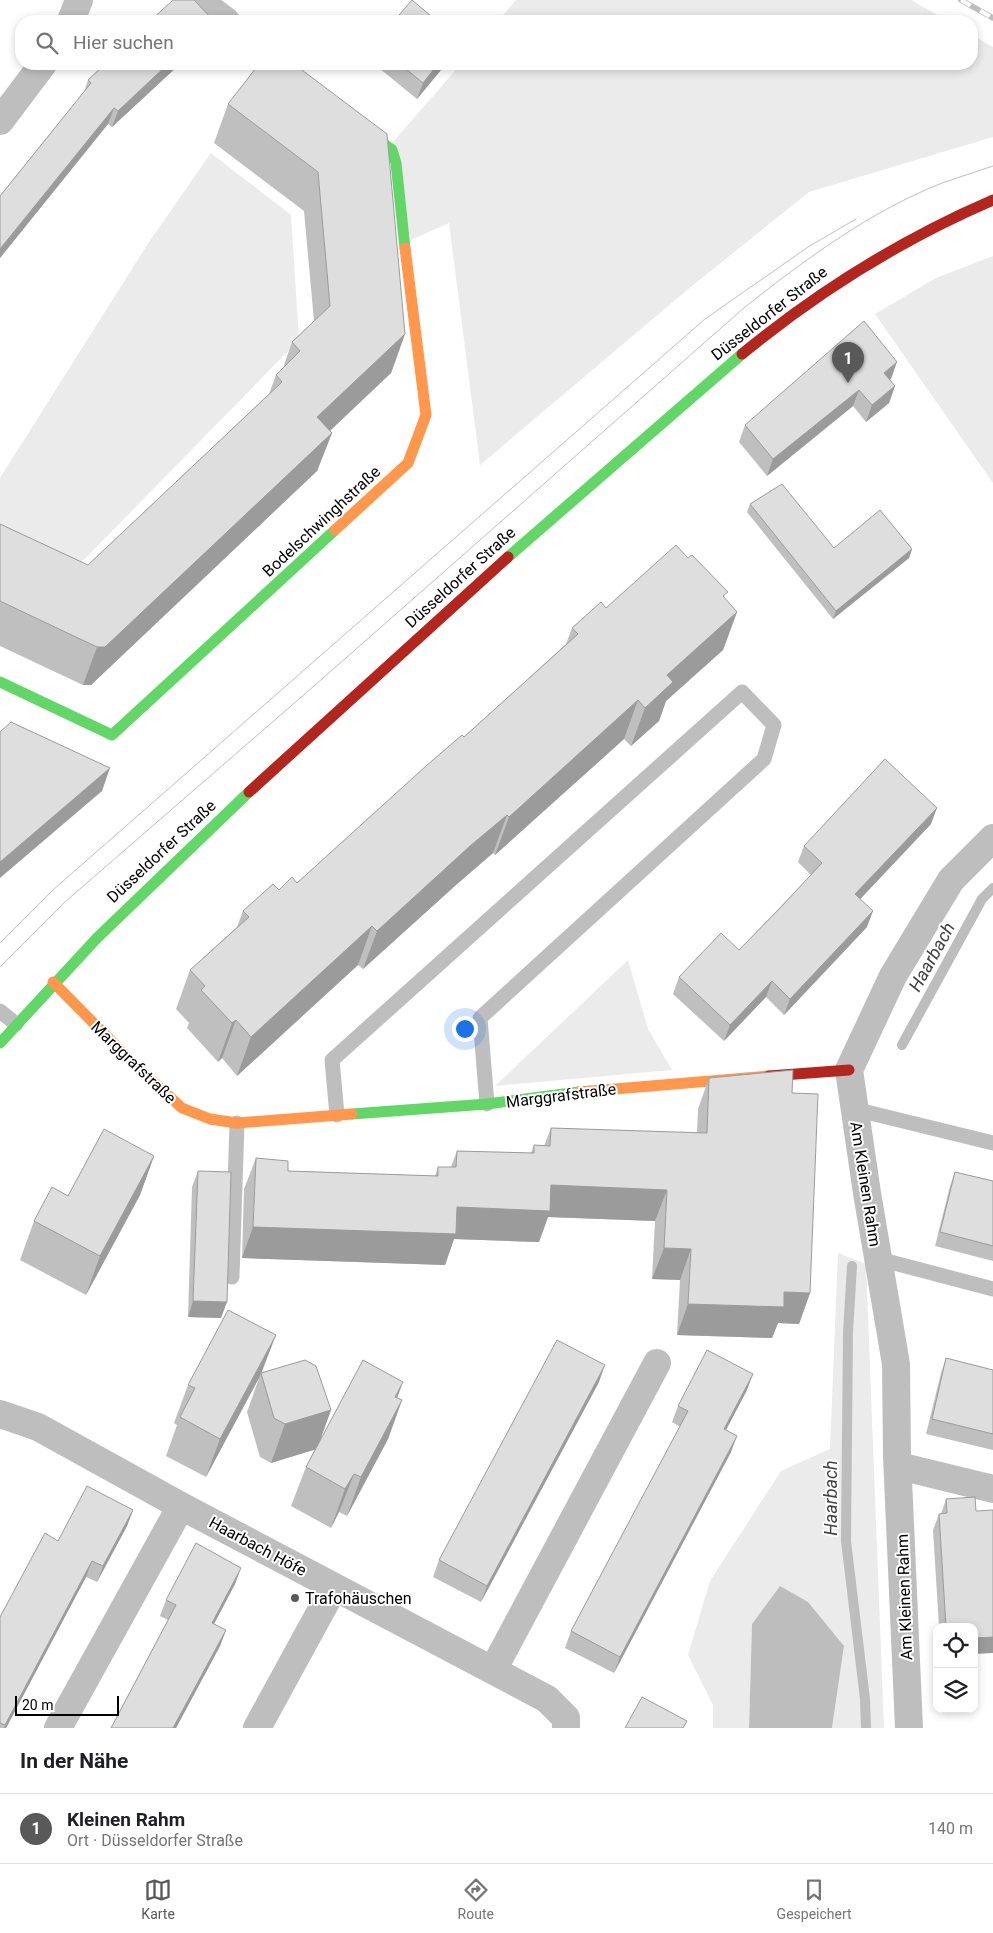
<!DOCTYPE html>
<html lang="de">
<meta charset="utf-8">
<style>
:root{--surface:#fff;--page:#f2f2f2;--text:#202124;--muted:#757577;--line:#e0e0e0;--accent:#595959}
body{margin:0;font-family:Roboto,sans-serif;background:var(--page);color:var(--text)}
.controls{position:absolute;right:15px;bottom:15px;display:grid;overflow:hidden;border-radius:10px;box-shadow:0 2px 8px #0003}
.controls button{width:45px;height:45px;display:grid;place-items:center;padding:0;border:0;border-bottom:1px solid var(--line);background:var(--surface);color:var(--text);font:25px sans-serif}
.scale{position:absolute;left:15px;bottom:12px;width:104px;box-sizing:border-box;padding-left:5px;border:2px solid #000;border-top:0;font-size:14px;line-height:18px;white-space:nowrap;color:#000;-webkit-text-stroke:4px #fff;paint-order:stroke}
.you{position:absolute;left:464px;top:1028px;width:18px;height:18px;margin:-12px;border:4px solid #fff;border-radius:50%;background:#1a73e8;box-shadow:0 0 0 8px #1a73e833}
.badge{display:grid;place-items:center;width:32px;height:32px;border-radius:50%;background:var(--accent);color:#fff;font-size:16px;font-weight:700}
.pin{position:absolute;translate:-50% -41px;filter:drop-shadow(0 1px 2px #0008)}
.pin::after{content:'';position:absolute;top:26px;width:18px;height:15px;background:inherit;clip-path:polygon(0 0,100% 0,50% 100%)}
.list{margin:0;padding:0;list-style:none}
h2{display:flex;justify-content:space-between;align-items:center;height:65px;margin:0;padding:0 20px;font-size:21px}
h2 small{font-size:16px;font-weight:400;color:var(--muted)}
.list li{display:grid;grid-template-columns:32px 1fr auto;gap:15px;align-items:center;box-sizing:border-box;height:70px;padding:0 20px;border-top:1px solid var(--line)}
.list b{display:block;font-size:19px;white-space:nowrap}
.list p{margin:0;font-size:16px;white-space:nowrap;color:var(--muted)}
.list em{font-size:16px;font-style:normal;color:var(--muted)}
.icon{flex:none;width:28px;height:28px;fill:none;stroke:currentColor;stroke-width:2;stroke-linecap:round;stroke-linejoin:round}
.map{position:relative;flex:none;width:993px;height:1728px;overflow:hidden}
.search{position:absolute;background:var(--surface);box-shadow:0 2px 8px #0003;left:15px;right:15px;top:15px;height:55px;display:flex;align-items:center;gap:12px;box-sizing:border-box;padding:0 18px;border-radius:20px;color:var(--muted);font-size:19px}
.sheet{height:135px;background:var(--surface)}
nav{display:flex;justify-content:space-around;align-items:center;box-sizing:border-box;height:70px;border-top:1px solid var(--line);background:var(--surface);font-size:14px;color:var(--muted)}
nav a{display:grid;justify-items:center;gap:2px}
nav .on{color:var(--accent)}
.map>svg:first-child{display:block}
.green{fill:#ebebeb}
.water{fill:#bdbdbd}
.lines{fill:none;stroke-linecap:round;stroke-linejoin:round}
.stream{stroke:#bdbdbd;stroke-width:10}
.lane{stroke:#bebebe;stroke-width:15}
.street{stroke:#bebebe;stroke-width:28}
.fast{stroke:#63d668;stroke-width:11}
.slow{stroke:#ff974d;stroke-width:11}
.jam{stroke:#b3261e;stroke-width:11}
.tram{stroke:#bebebe;stroke-width:1}
.rail-casing{stroke:#bebebe;stroke-width:5.5}
.rail{stroke:#fff;stroke-width:4;stroke-dasharray:11;stroke-linecap:butt}
.wall{fill:#bfbfbf}
.shaded-wall{fill:#9b9b9b}
.building{fill:#dedede;stroke:#9b9b9b}
.poi-dot{fill:#595959;stroke:#fff;stroke-width:2}
.labels{text-anchor:middle;stroke-width:4;stroke-linejoin:round;paint-order:stroke}
.street-label{font-size:16px;fill:#000;stroke:#fff}
.poi-label{font-size:16px;fill:#000;stroke:#fff;text-anchor:start}
.water-label{font-size:18px;font-style:italic;fill:#424242;stroke:#fff}
</style>
<div class="map">
<svg width="993" height="1728" viewBox="0 0 993 1728">
<rect width="100%" height="100%" fill="#fff"/>
<!-- green -->
<path class="green" d="M516 0H911L948 21H498Z
M972 35 993 47V137L809 192 687 290 480 465 449 223 411 240 392 143 461 64H972Z
M211 153 291 215 299 340 68 576 0 542V478L149 242Z
M993 256V483L875 314 936 278Z
M628 960 648 1029 672 1070 495 1086Z
M838 1253 866 1264 884 1728H832L844 1646 752 1624 749 1728H713V1705L688 1655 710 1581 781 1471 830 1449Z"/>
<!-- water -->
<path class="water" d="M780 1586 808 1602 844 1646 832 1728H749L752 1624Z"/>
<g class="lines">
<!-- stream -->
<path class="stream" d="M902 1045 982 899 993 888
M852 1266 848 1332 846 1541 865 1699 866 1728"/>
<!-- lane -->
<path class="lane" d="M0 1011 16 1024
M854 1109 993 1143
M337 1115 332 1060 742 692 774 725 764 759 480 1018 487 1104
M879 1259 993 1289
M232 1277 237 1123"/>
<!-- street -->
<path class="street" d="M198 0 226 21
M71 21 79 0
M0 121 43 64
M0 1414 38 1427 181 1506 547 1699 566 1718V1728
M899 1466 993 1489
M493 1670 657 1363
M58 1728 181 1506
M257 1728 334 1587
M909 1728 897 1456 896 1364 867 1193 849 1070 893 976 951 880 993 838"/>
<!-- fast -->
<path class="fast" d="M359 125 392 150 396 163 405 248
M508 557 742 354
M0 682 112 735 335 530
M0 1043 97 938 249 792
M352 1114 487 1104 579 1092"/>
<!-- slow -->
<path class="slow" d="M335 530 408 463 426 415 405 248
M53 982 137 1067 182 1108 210 1119 237 1123 352 1114
M579 1092 769 1076"/>
<!-- jam -->
<path class="jam" d="M742 354C820 290 900 240 993 200
M249 792 508 557
M769 1076 849 1070"/>
<!-- tram -->
<path class="tram" d="M0 943 54 889 705 319 808 247 856 219
M0 967 66 901 314 686 745 307C806 259 869 212 942 183 959 177 976 172 993 166"/>
<!-- rail casing -->
<g class="rail-casing">
<path id="rail" d="M961 0 993 18"/>
</g>
<!-- rail -->
<use href="#rail" class="rail"/>
</g>
<!-- wall -->
<path class="wall" d="M180 64 112 127 108 124 0 258V196L84 92 88 80Z
M259 64 405 334 391 373 330 431 332 433 317 471 91 685H83L0 646V524L88 565 269 394 276 375 283 368 292 342 314 321 304 211 214 143 228 104Z
M374 64H446L417 99Z
M891 379 890 380 895 386 889 403 866 422 853 406 767 476 739 442 745 425Z
M750 504 834 548 912 549 909 558 833 619 747 512Z
M725 599 737 612 723 650 666 701 659 721 631 746 624 739 495 855 493 853 456 885 363 969 358 965 237 1076 222 1058 218 1062 187 1028 189 1023 176 1009 190 970 237 927 243 911 279 890 297 883 464 737 566 644 572 628 606 608Z
M931 824 860 899 867 927 784 1015 766 997 724 1041 673 994 679 977 739 950 811 875 798 862 804 846Z
M709 1078 792 1093 810 1293 799 1324 778 1323 772 1338 677 1335 680 1280 652 1279 655 1221 548 1217 539 1242 454 1239 445 1265 242 1258 244 1189 256 1158 288 1171 435 1176 438 1167H451L457 1151 531 1153 534 1145 544 1146 551 1128 697 1133 698 1109Z
M154 1156 140 1195 86 1295 20 1260 34 1221 68 1196Z
M198 1171 221 1318 188 1317 192 1187Z
M955 1172 993 1181V1261L935 1246 950 1186Z
M946 1358 993 1370V1450L926 1434 941 1373Z
M262 1373 331 1410 319 1442 397 1398 402 1400 388 1439 347 1516 339 1512 331 1528 291 1506 306 1467 315 1449 271 1463 260 1457 247 1412 259 1378 206 1477 166 1456 177 1425 174 1423 188 1385Z
M599 1382 481 1602 433 1577 439 1560Z
M747 1390 726 1430 731 1452 614 1673 565 1648 571 1631 680 1427 672 1422 678 1406Z
M946 1499 974 1627H939L933 1530 939 1514H941Z
M133 1510 127 1526 97 1582 86 1577 6 1728H0V1617L58 1541Z
M235 1584 214 1624 226 1630 220 1646 176 1728H111L168 1620 160 1616 166 1600Z"/>
<!-- shaded-wall -->
<path class="shaded-wall" d="M168 64H180L112 127 118 111Z
M438 64H446L417 99 423 83Z
M114 108 108 124 0 258V249Z
M405 334 391 373 303 456 317 417Z
M897 362 891 379 878 389 884 373Z
M895 386 889 403 866 422 872 405Z
M859 390 853 406 767 476 773 459Z
M332 433 317 471 91 685H83L97 647Z
M912 549 909 558 833 619 836 611Z
M737 612 723 650 666 701 659 721 631 746 645 708 667 675Z
M638 700 624 739 495 855 509 817Z
M110 768 102 791 0 878V862Z
M937 808 931 824 849 911 855 894Z
M507 815 493 853 456 885 363 969 377 931 470 846Z
M873 911 867 927 784 1015 790 999Z
M372 926 358 965 237 1076 251 1037Z
M772 981 766 997 724 1041 730 1025Z
M236 1020 222 1058 218 1062 232 1023Z
M154 1156 140 1195 86 1295 100 1256Z
M551 1185 667 1190 655 1221 548 1217 539 1242 454 1239 445 1265 242 1258 253 1227 457 1207Z
M664 1248 691 1249 680 1280 652 1279Z
M784 1292 810 1293 799 1324 778 1323 772 1338 677 1335 688 1304Z
M193 1301 227 1302 221 1318 188 1317Z
M276 1335 261 1374V1373L259 1378 206 1477 220 1439Z
M605 1365 599 1382 481 1602 487 1586Z
M753 1374 747 1390 718 1445 724 1429Z
M403 1382 389 1420 395 1397Z
M402 1400 388 1439 347 1516 361 1477Z
M331 1410 317 1449 271 1463 285 1424Z
M737 1436 731 1452 614 1673 620 1657Z
M354 1474 339 1512 331 1528 345 1489Z
M133 1510 127 1526 97 1582 103 1566Z
M92 1561 86 1577 6 1728H4Z
M241 1568 235 1584 206 1639 212 1623Z
M226 1630 220 1646 176 1728H173Z
M993 1637V1653L974 1654V1638Z"/>
<!-- building -->
<path class="building" d="M173 0H194L214 21H150Z
M412 0 437 21H394Z
M105 64H168L118 111 114 108 0 249V196L91 83 88 80Z
M259 64H294L387 134 405 334 317 417 332 433 105 647H97L0 601V524L88 565 282 382 276 375 300 351 292 342 330 306 318 172 228 104Z
M400 64H438L423 83Z
M864 321 897 362 884 373 895 386 872 405 859 390 773 459 745 425Z
M782 484 834 548 880 510 912 549 836 611 750 504Z
M676 545 688 558 692 555 728 592 723 596 737 612 667 675 673 682 645 708 638 700 509 817 507 815 470 846 377 931 372 926 251 1037 236 1020 232 1023 201 990 205 986 190 970 249 917 243 911 273 884 279 890 292 877 297 883 426 766 462 735 464 737 578 634 572 628 601 602 606 608Z
M11 722 110 768 0 862V732Z
M885 759 937 808 855 894 873 911 790 999 772 981 730 1025 679 977 721 933 739 950 781 907 822 863 804 846Z
M793 1070 792 1093 818 1094 810 1293 784 1292V1307L688 1304 691 1249 664 1248 667 1190 551 1185 550 1211 457 1207 456 1234 253 1227 256 1158 288 1161V1171L438 1176V1167H456L457 1151 534 1153V1145L550 1146 551 1128 707 1133 709 1078Z
M104 1129 154 1156 100 1256 34 1221 52 1187 68 1196Z
M198 1171 231 1172 227 1302 193 1301Z
M955 1172 993 1181V1246L940 1232Z
M228 1310 276 1335 220 1439 180 1417 195 1388 188 1385Z
M557 1340 605 1365 487 1586 439 1560Z
M707 1350 753 1374 724 1429 737 1436 620 1657 571 1631 688 1411 678 1406Z
M946 1358 993 1370V1434L932 1419Z
M305 1360 316 1366 331 1410 285 1424 274 1418 261 1373Z
M363 1360 403 1382 395 1397 402 1400 361 1477 354 1474 345 1489 306 1467Z
M87 1486 133 1510 103 1566 92 1561 5 1725 0 1723V1617L45 1533 58 1541Z
M975 1497 976 1511 993 1510V1637L974 1638V1627H946L939 1514 947 1513 946 1499Z
M196 1543 241 1568 212 1623 226 1630 173 1728H111L176 1605 166 1600Z
M642 1697 687 1721 683 1728H625Z"/>
<!-- markers -->
<circle class="poi-dot" cx="295" cy="1598" r="5"/>
<g class="labels">
<!-- street labels -->
<g class="street-label">
<text transform="translate(769 313) rotate(-38)" y="6">Düsseldorfer Straße</text>
<text transform="translate(321 521) rotate(-43)" y="6">Bodelschwinghstraße</text>
<text transform="translate(460 577) rotate(-42)" y="6">Düsseldorfer Straße</text>
<text transform="translate(161 851) rotate(-43)" y="6">Düsseldorfer Straße</text>
<text transform="translate(134 1062) rotate(44)" y="6">Marggrafstraße</text>
<text transform="translate(561 1095) rotate(-7)" y="6">Marggrafstraße</text>
<text transform="translate(866 1184) rotate(81)" y="6">Am Kleinen Rahm</text>
<text transform="translate(258 1546) rotate(28)" y="6">Haarbach Höfe</text>
<text transform="translate(904 1597) rotate(-92)" y="6">Am Kleinen Rahm</text>
</g>
<!-- poi labels -->
<g class="poi-label">
<text x="305" y="1604">Trafohäuschen</text>
</g>
<!-- water labels -->
<g class="water-label">
<text transform="translate(932 957) rotate(-61)" y="6">Haarbach</text>
<text transform="translate(831 1498) rotate(-90)" y="6">Haarbach</text>
</g>
</g>
</svg>
<div class="controls">
<button><svg class="icon" aria-label="locate" viewBox="0 0 24 24"><circle cx="12" cy="12" r="6"/><path d="M12 2v4M12 18v4M2 12h4M18 12h4"/></svg></button>
<button><svg class="icon" aria-label="layers" viewBox="0 0 24 24"><path d="M12 4l9 5-9 5-9-5zM3 14l9 5 9-5"/></svg></button>
</div>
<div class="scale">20 m</div>
<div class="you"></div>
<div class="pin badge" style="left:848px;top:383px">1</div>
<div class="search"><svg class="icon" aria-label="search" viewBox="0 0 24 24"><circle cx="10" cy="10" r="6"/><path d="M15 15l6 6"/></svg>Hier suchen</div>
</div>
<section class="sheet">
<h2>In der Nähe<small></small></h2>
<ul class="list">
<li><span class="badge">1</span><div><b>Kleinen Rahm</b><p>Ort · Düsseldorfer Straße</p></div><em>140 m</em></li>
</ul>
</section>
<nav>
<a class="on"><svg class="icon" aria-label="map" viewBox="0 0 24 24"><path d="M3 6l6-2 6 2 6-2v14l-6 2-6-2-6 2zM9 4v14M15 6v14"/></svg>Karte</a>
<a><svg class="icon" aria-label="directions" viewBox="0 0 24 24"><path d="M12 3l9 9-9 9-9-9zM9 14v-3h6M13 9l2 2-2 2"/></svg>Route</a>
<a><svg class="icon" aria-label="saved" viewBox="0 0 24 24"><path d="M7 4h10v16l-5-4-5 4z"/></svg>Gespeichert</a>
</nav>
